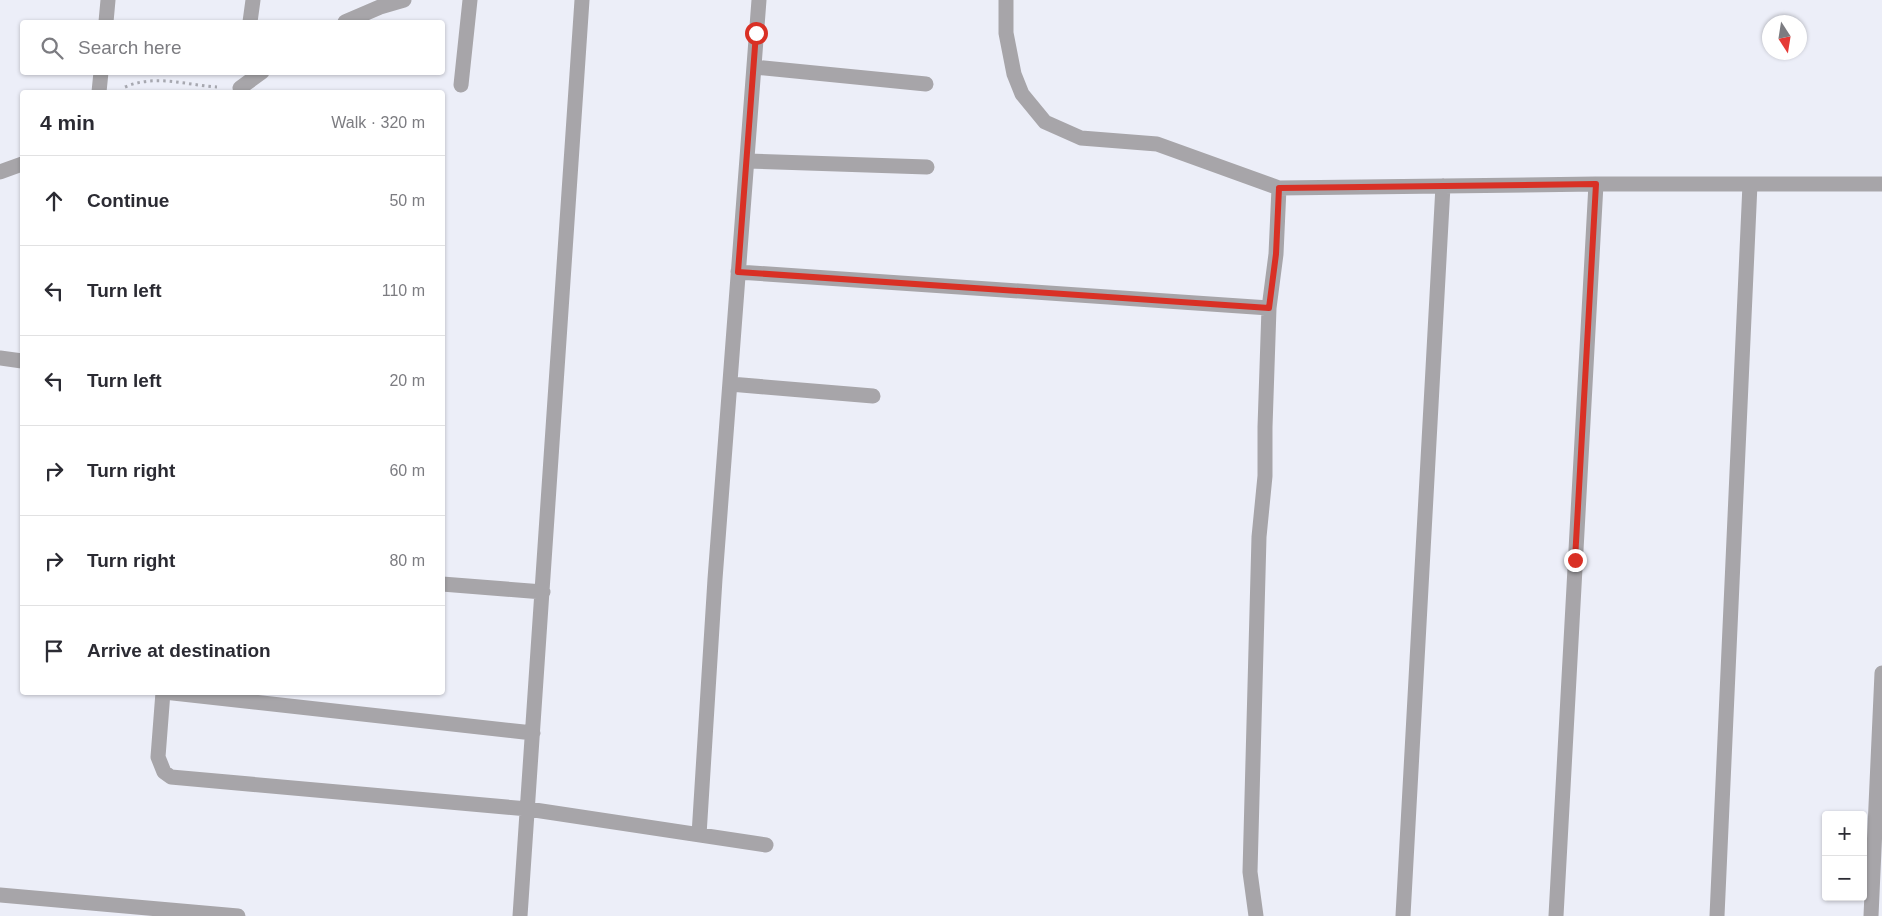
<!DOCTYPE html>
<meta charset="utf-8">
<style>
:root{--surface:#fff;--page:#f7f7f7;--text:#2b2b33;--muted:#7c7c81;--line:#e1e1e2}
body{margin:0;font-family:Helvetica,sans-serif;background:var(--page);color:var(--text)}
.controls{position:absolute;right:15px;bottom:15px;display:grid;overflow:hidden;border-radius:5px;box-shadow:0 1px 4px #0004}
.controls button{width:45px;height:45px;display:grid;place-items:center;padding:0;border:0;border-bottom:1px solid var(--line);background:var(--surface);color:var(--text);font:25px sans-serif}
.compass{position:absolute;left:1762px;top:15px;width:45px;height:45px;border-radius:50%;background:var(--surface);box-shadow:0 1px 4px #0004;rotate:168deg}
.stop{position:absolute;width:15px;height:15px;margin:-11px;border:4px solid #d93025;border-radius:50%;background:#fff}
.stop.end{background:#d93025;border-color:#fff;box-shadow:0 1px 5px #0008}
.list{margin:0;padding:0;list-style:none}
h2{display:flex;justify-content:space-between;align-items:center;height:65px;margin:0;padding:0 20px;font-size:21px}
h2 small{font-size:16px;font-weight:400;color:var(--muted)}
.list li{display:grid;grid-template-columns:32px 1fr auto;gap:15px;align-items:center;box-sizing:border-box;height:90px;padding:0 20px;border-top:1px solid var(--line)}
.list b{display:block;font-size:19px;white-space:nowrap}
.list em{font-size:16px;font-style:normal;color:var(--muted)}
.icon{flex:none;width:28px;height:28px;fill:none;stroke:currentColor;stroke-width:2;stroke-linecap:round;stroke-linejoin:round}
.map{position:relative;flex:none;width:1882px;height:916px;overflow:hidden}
.search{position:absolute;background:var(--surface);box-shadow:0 1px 4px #0004;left:20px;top:20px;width:425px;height:55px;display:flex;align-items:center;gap:12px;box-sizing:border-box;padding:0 18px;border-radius:5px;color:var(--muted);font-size:19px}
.panel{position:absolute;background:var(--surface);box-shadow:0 1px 4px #0004;left:20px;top:90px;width:425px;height:605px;border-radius:5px}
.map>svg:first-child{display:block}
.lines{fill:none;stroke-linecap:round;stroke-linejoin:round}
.path{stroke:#a7a8b0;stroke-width:3;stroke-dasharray:2.5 4;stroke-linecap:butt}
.street{stroke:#a7a5a9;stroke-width:15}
.route{stroke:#d93025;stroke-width:6}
</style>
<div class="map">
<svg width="1882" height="916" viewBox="0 0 1882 916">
<rect width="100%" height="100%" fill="#eceef8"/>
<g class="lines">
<!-- path -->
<path class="path" d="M125 87C155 74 186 85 217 87"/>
<!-- street -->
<path class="street" d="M1006 0V33L1014 74 1022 94 1045 122 1081 138 1157 144 1279 188 1596 184H1882
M106 22 108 0
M250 22 253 0
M345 22 380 7 404 0
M754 67 926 84
M461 85 470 0
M240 88 262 72
M99 92 101 72
M747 161 927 167
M0 172 22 164
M738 272 1269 308
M0 358 22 361
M730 384 873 396
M442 584 543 592
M163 692 158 757 164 772 171 777 528 809 766 845
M164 692 533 733
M699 835 715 579 759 0
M0 895 238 916
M520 916 582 0
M1256 916 1250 872 1259 537 1265 476V427L1269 308 1276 254 1279 188
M1403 916 1443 186
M1556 916 1596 184
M1717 916 1750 184
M1871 916 1882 673"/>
</g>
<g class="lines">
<!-- route -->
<path class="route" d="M756 33 738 272 1269 308 1276 254 1279 188 1596 184 1575 560"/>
</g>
</svg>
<div class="controls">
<button>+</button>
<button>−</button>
</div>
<svg class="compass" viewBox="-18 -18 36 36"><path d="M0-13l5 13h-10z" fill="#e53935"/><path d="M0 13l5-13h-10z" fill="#7c7c81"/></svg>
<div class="stop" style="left:756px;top:33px"></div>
<div class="stop end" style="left:1575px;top:560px"></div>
<div class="search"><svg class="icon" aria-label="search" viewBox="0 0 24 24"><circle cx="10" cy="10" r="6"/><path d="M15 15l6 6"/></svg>Search here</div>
<section class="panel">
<h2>4 min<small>Walk · 320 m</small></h2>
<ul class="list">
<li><svg class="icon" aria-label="ahead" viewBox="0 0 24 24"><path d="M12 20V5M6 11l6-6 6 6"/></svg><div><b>Continue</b></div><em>50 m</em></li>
<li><svg class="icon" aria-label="left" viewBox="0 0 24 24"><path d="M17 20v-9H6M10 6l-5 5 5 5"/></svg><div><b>Turn left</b></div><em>110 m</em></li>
<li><svg class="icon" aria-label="left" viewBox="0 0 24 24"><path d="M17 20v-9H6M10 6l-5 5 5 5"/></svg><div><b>Turn left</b></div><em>20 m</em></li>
<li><svg class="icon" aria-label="right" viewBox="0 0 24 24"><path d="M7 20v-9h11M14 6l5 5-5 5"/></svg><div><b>Turn right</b></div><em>60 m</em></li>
<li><svg class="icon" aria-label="right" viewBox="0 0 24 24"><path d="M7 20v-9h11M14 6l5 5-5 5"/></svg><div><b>Turn right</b></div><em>80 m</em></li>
<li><svg class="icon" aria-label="arrive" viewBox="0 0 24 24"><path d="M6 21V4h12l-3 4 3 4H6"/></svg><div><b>Arrive at destination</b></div></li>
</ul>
</section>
</div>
